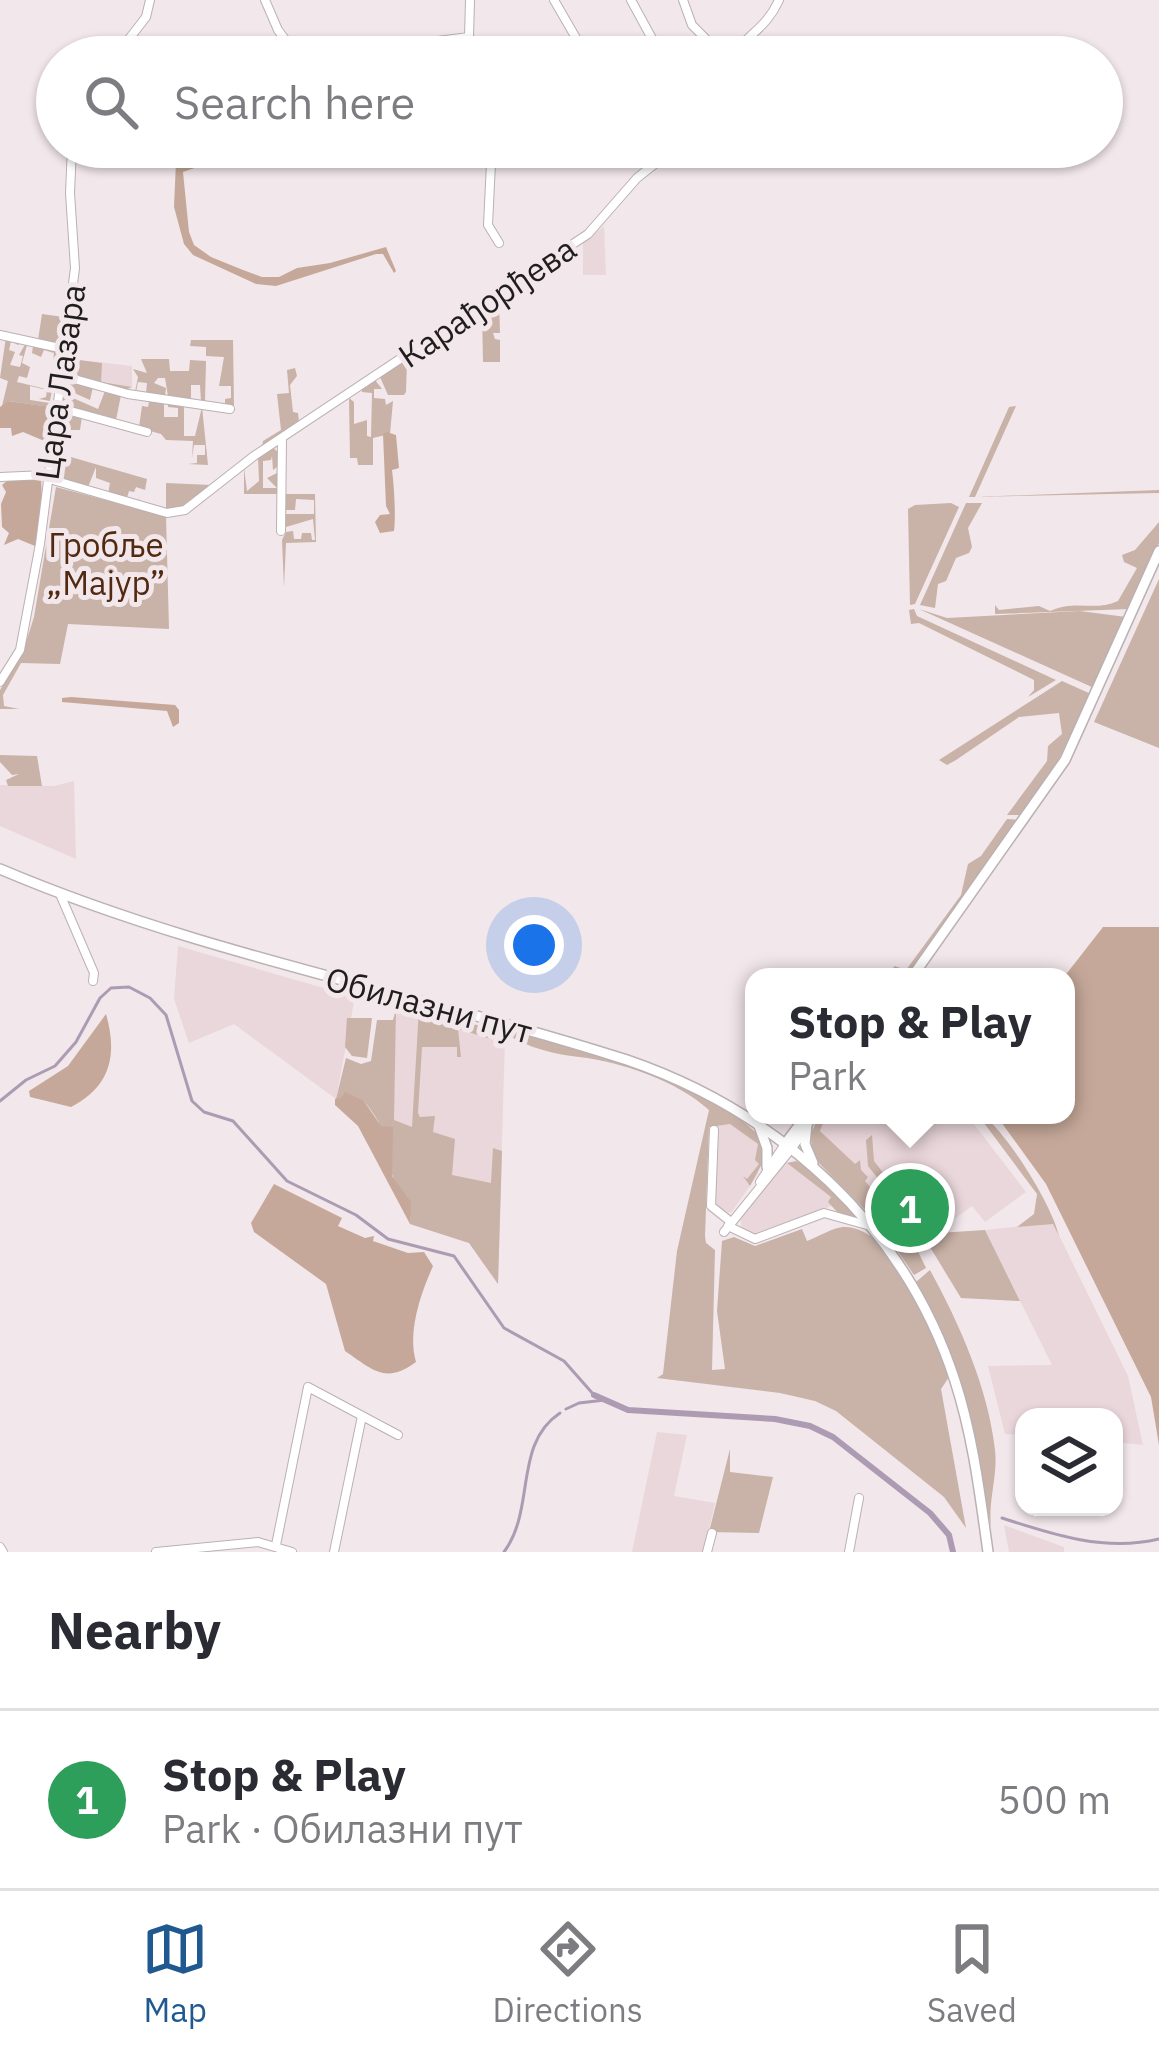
<!DOCTYPE html>
<meta charset="utf-8">
<style>
:root{--surface:#fff;--page:#f2f2f3;--text:#2b2b33;--muted:#7c7c81;--line:#e1e1e2;--accent:#205990}
body{margin:0;font-family:"IBM Plex Sans",sans-serif;background:var(--page);color:var(--text)}
.controls{position:absolute;right:36px;bottom:36px;display:grid;overflow:hidden;border-radius:24px;box-shadow:0 3px 9px #0004}
.controls button{width:108px;height:108px;display:grid;place-items:center;padding:0;border:0;border-bottom:3px solid var(--line);background:var(--surface);color:var(--text);font:60px sans-serif}
.you{position:absolute;left:534px;top:945px;width:42px;height:42px;margin:-30px;border:9px solid #fff;border-radius:50%;background:#1a73e8;box-shadow:0 0 0 18px #1a73e833}
.badge{display:grid;place-items:center;width:78px;height:78px;border-radius:50%;background:var(--accent);color:#fff;font-size:39px;font-weight:700}
.pin{position:absolute;translate:-50% -50%;border:6px solid #fff;box-shadow:0 3px 12px #0006}
.popup{position:absolute;left:745px;top:968px;width:330px;height:156px;box-sizing:border-box;display:grid;place-content:center;border-radius:24px;background:var(--surface);filter:drop-shadow(0 3px 9px #0005);font-size:39px;white-space:nowrap;color:var(--muted)}
.popup b{font-size:45px;color:var(--text)}
.popup::after{content:'';position:absolute;left:50%;top:100%;margin-left:-24px;border:24px solid transparent;border-top-color:var(--surface)}
.list{margin:0;padding:0;list-style:none}
h2{display:flex;justify-content:space-between;align-items:center;height:156px;margin:0;padding:0 48px;font-size:51px}
h2 small{font-size:39px;font-weight:400;color:var(--muted)}
.list li{display:grid;grid-template-columns:78px 1fr auto;gap:36px;align-items:center;box-sizing:border-box;height:180px;padding:0 48px;border-top:3px solid var(--line)}
.list b{display:block;font-size:45px;white-space:nowrap}
.list p{margin:0;font-size:39px;white-space:nowrap;color:var(--muted)}
.list em{font-size:39px;font-style:normal;color:var(--muted)}
.icon{flex:none;width:66px;height:66px;fill:none;stroke:currentColor;stroke-width:2;stroke-linecap:round;stroke-linejoin:round}
.map{position:relative;flex:none;width:1159px;height:1552px;overflow:hidden}
.search{position:absolute;background:var(--surface);box-shadow:0 3px 9px #0004;left:36px;right:36px;top:36px;height:132px;display:flex;align-items:center;gap:30px;box-sizing:border-box;padding:0 42px;border-radius:66px;color:var(--muted);font-size:45px}
.sheet{height:336px;background:var(--surface)}
nav{display:flex;justify-content:space-around;align-items:center;box-sizing:border-box;height:168px;border-top:3px solid var(--line);background:var(--surface);font-size:33px;color:var(--muted)}
nav a{display:grid;justify-items:center;gap:6px}
nav .on{color:var(--accent)}
.map>svg:first-child{display:block}
.built{fill:#ead7db}
.green{fill:#c9b2a7}
.forest{fill:#c5a899}
.lines{fill:none;stroke-linecap:round;stroke-linejoin:round}
.stream{stroke:#ad9bb3;stroke-width:3}
.canal{stroke:#ad9bb3;stroke-width:6}
.minor-casing{stroke:#bab1b3;stroke-width:10}
.major-casing{stroke:#bab1b3;stroke-width:12}
.minor{stroke:#fff;stroke-width:8}
.major{stroke:#fff;stroke-width:9}
.labels{text-anchor:middle;stroke-width:10;stroke-linejoin:round;paint-order:stroke}
.street-label{font-size:33px;fill:#201d1d;stroke:#f2e7ea}
.park-label{font-size:33px;fill:#522911;stroke:#f2e7ea}
</style>
<div class="map">
<svg width="1159" height="1552" viewBox="0 0 1159 1552">
<rect width="100%" height="100%" fill="#f2e7ea"/>
<!-- built -->
<path class="built" d="M604 226 606 275H583V243Z
M71 359 132 366V387L129 389 69 374Z
M74 781 76 859 0 826V785L54 786Z
M178 946 355 997 336 1099 234 1024 189 1043 174 999Z
M396 1009 505 1037 498 1284 469 1243 410 1224 411 1202 392 1176Z
M717 1114 761 1146 758 1174 731 1213 714 1207Z
M826 1115H967L1026 1192 985 1222 972 1206 940 1229 918 1210 909 1217 919 1230 911 1237 820 1130Z
M785 1161 839 1203 754 1235 742 1228 740 1218Z
M1053 1223 1128 1376 1143 1445 1114 1442V1417H1024V1435L1005 1434 988 1366 1052 1365 985 1230Z
M657 1432 687 1435 674 1496 715 1503 704 1552H632Z
M1004 1525 1064 1547V1552H1009Z"/>
<!-- green -->
<path class="green" d="M499 300 500 333H493L495 339 500 340V362H483L482 313 407 362 406 392 404 395H388L380 377Z
M42 314 63 317 58 345 38 340Z
M6 337 22 342 18 345 11 341 9 350 15 352 10 365 20 367 23 356 19 355 26 343 58 351 56 363 53 362 54 353 44 350 41 357 32 353 33 346 27 345 22 363 30 367 27 378 19 376 17 382 50 390 55 374 50 401 39 399 46 397 47 390 30 386V400L50 403 49 407 9 401 2 406 8 381 0 378Z
M191 340H233L234 407 225 405V399L231 398V386H219L224 357 206 356V347L190 346Z
M71 359 102 363 101 382 132 387 124 390 69 374Z
M141 359H169L170 371H189L190 360 206 361 205 402 201 401 200 385H191V400L168 396 165 378H158L154 383 166 388 165 396 146 393 147 383 138 382 136 392H135L138 377 133 369 147 373Z
M295 368 297 376 290 385 293 412 298 413 299 422 262 447 263 441 281 430 277 394 289 393 287 370Z
M65 378 121 395 116 420 139 427 142 406 148 407 149 402 143 398 164 401V417H178V408L168 407V402L184 404V436H195L202 407 208 465 188 464 197 463V455H205V445H194L192 458 193 441 166 440 161 434 62 407 61 396 66 395 98 409 105 391 93 387 90 400 63 388Z
M375 380 382 389H374V398L385 399 386 405 393 401 390 434 373 438V465H358L357 458H350L349 398 354 402V424L367 420V436L371 437 372 393 362 392V389Z
M1016 406 975 497 1159 490V493L969 497 1009 407Z
M59 411 82 416 80 430H61L57 453 147 479 145 490 136 487 134 492 129 491 127 498 138 501 141 494 138 502 108 494 110 483 96 478V467L88 487 53 478 50 463Z
M272 447 278 452 277 467 273 470 272 456 271 460 263 461V488H277L267 478 277 473 279 494H244V468L247 491 259 481 258 457Z
M166 483 211 485 178 509 166 510Z
M56 487 166 516 169 629 68 624 60 664 21 663 3 695 4 706 19 709H0V690L22 655 34 617Z
M286 494H315L316 542 286 543 284 587 282 540 286 532 293 531 294 539H301L302 533H311L312 540H315L313 519 286 527V514H314V500L296 499 295 510H286Z
M951 503 959 507 915 604 910 605 908 509 915 505Z
M966 503H982L968 528 972 547 969 553 956 558 946 581 938 584 935 608 920 605Z
M1159 522V543L1129 609 995 614V605L999 610 1039 606 1050 611C1077 599 1094 612 1118 601L1137 568 1124 562 1122 555 1135 550Z
M1159 579V748L1094 722Z
M914 609 917 616 1056 680 1028 697 1034 690V680L919 623 911 624 909 610Z
M919 609 947 618 1080 611 1126 617 1094 688Z
M1062 681 1091 694 1053 771 1023 815H1007L1047 761 1048 746 1062 734 1059 713 1019 717 956 760 947 765 939 760Z
M0 755 37 756 42 786H8L6 780 19 774 12 775 0 762Z
M1007 819 1021 820 905 977H883L895 966 906 970 961 895 968 864 981 856Z
M398 1002 413 1007 412 1014 396 1010 394 1120 412 1127 419 1009 495 1030 491 1039 458 1029 461 1057H457V1047H422L418 1113 420 1117 435 1116 433 1132 455 1139 452 1175 491 1183 493 1148 502 1151 498 1284 469 1243 410 1224C412 1190 398 1196 391 1171 382 1135 388 1131 364 1101L336 1099 346 1058 361 1064 371 1061 377 1020H393Z
M347 1018H372L367 1058 352 1056 345 1047Z
M516 1033C589 1049 709 1081 760 1137L763 1162 750 1186 743 1176 747 1179 759 1164 755 1160 758 1144 730 1124 709 1127 705 1236 706 1243 715 1250 712 1370 725 1369 717 1311 722 1241 734 1237 755 1246 802 1229 807 1241C818 1237 832 1228 843 1227 895 1224 934 1338 949 1377L941 1389 966 1528 944 1497 836 1411 815 1401 780 1393 657 1378 663 1374 677 1251 709 1110C677 1081 622 1062 579 1057 554 1054 529 1048 508 1035Z
M819 1115H826L820 1131 855 1164 860 1160 861 1170 868 1177 865 1181 911 1237 926 1268 914 1275 879 1224 812 1156 811 1134Z
M983 1115C1009 1136 1052 1205 1059 1236L1053 1224 1017 1227 1034 1214 1037 1194 981 1119Z
M872 1135 874 1161 901 1196 895 1200 868 1166 866 1140Z
M796 1161 804 1165 863 1220 840 1215 828 1202 831 1197 787 1163Z
M985 1230 1020 1301 961 1298 922 1234Z
M930 1270C960 1325 988 1388 995 1450 998 1475 988 1501 991 1526L951 1356 916 1282Z
M730 1449V1472L773 1477 759 1533 709 1532Z"/>
<!-- forest -->
<path class="forest" d="M191 147H201L200 155 206 164 183 172 189 232 194 245 211 257 243 270 262 277H279L297 268 330 263 386 247 396 271 394 273 383 254H376L276 286 256 284 193 255 184 244 174 207 176 161H189Z
M8 401 51 407V436L42 440 23 432 12 436 11 428H0V407Z
M387 432 396 435 399 468 392 470C394 485 396 516 394 531L380 533 375 522 380 515 390 514 386 506 383 434Z
M41 478 42 501 35 546 18 539 4 545 9 533 2 527 1 504 6 492 2 485 8 480Z
M71 697 175 705 179 710V723L173 727 167 711 62 702V698Z
M1103 927H1159V1445L1151 1397 1046 1184 996 1115H1066L1064 977Z
M106 1014C118 1056 110 1087 71 1107L30 1097 29 1091 68 1066Z
M345 1092 364 1101 381 1126 393 1127 392 1176 411 1202 410 1224 358 1126 335 1105V1099L341 1098Z
M274 1184 342 1218 338 1226 365 1238 374 1236 373 1241 408 1253 424 1252 433 1266C421 1293 407 1332 416 1362 385 1385 372 1369 345 1351L326 1284 254 1232 251 1223Z"/>
<g class="lines">
<!-- stream -->
<path class="stream" d="M0 1101 26 1080 55 1066 76 1042 100 998 111 988 129 987 150 998 166 1015 192 1101 204 1112 233 1121 287 1181 356 1215 388 1239 454 1256 504 1328 564 1361 594 1395
M566 1409 579 1403 605 1400
M1002 1518C1054 1535 1106 1552 1159 1539
M504 1552C536 1509 513 1444 560 1413"/>
<!-- canal -->
<path class="canal" d="M594 1395 628 1410 775 1419 810 1426 833 1437 930 1513 949 1535 953 1552"/>
<!-- minor casing -->
<g class="minor-casing">
<path id="minor" d="M265 0 278 30 287 42 406 45 469 37 467 57
M554 0 587 57
M631 0 662 57
M683 0 692 25 724 57
M469 37 470 0
M115 57 146 17 150 0
M732 57C748 33 766 29 779 0
M459 147 463 152 487 157 491 163 488 225 499 243
M0 335 64 349
M60 375 128 394 230 409
M56 407 147 432
M0 477 46 475
M46 478 167 513 185 510 254 456 588 234 637 178 676 147
M281 531 282 438
M0 682 20 650 40 544 75 268 70 193 72 147
M60 894 94 973 93 981
M714 1130 711 1206 731 1222
M760 1182 785 1144
M728 1226 755 1239 824 1213 867 1225
M724 1232 791 1149
M276 1545 308 1387 398 1435
M0 1547 3 1552
M156 1552 258 1542 292 1552
M334 1552 362 1416
M707 1552 712 1533
M849 1552 859 1498"/>
</g>
<!-- major casing -->
<g class="major-casing">
<path id="major" d="M0 869C202 955 418 993 627 1060 779 1112 905 1226 955 1381 973 1436 980 1495 988 1552
M912 977 1065 760 1159 551
M807 1125 805 1144 813 1163
M759 1126 767 1148V1167
M785 1144 807 1115
M791 1149 813 1115"/>
</g>
<!-- minor -->
<use href="#minor" class="minor"/>
<!-- major -->
<use href="#major" class="major"/>
</g>
<g class="labels">
<!-- street labels -->
<g class="street-label">
<text transform="translate(487 302) rotate(-34)" y="12">Карађорђева</text>
<text transform="translate(60 382) rotate(-82)" y="12">Цара Лазара</text>
<text transform="translate(429 1005) rotate(15)" y="12">Обилазни пут</text>
</g>
<!-- park labels -->
<g class="park-label">
<text x="106" y="557">Гробље<tspan x="106" dy="38">„Мајур”</tspan></text>
</g>
</g>
</svg>
<div class="controls">
<button><svg class="icon" aria-label="layers" viewBox="0 0 24 24"><path d="M12 4l9 5-9 5-9-5zM3 14l9 5 9-5"/></svg></button>
</div>
<div class="you"></div>
<div class="pin badge" style="left:910px;top:1208px;background:#2e9e5b">1</div>
<div class="popup"><b>Stop &amp; Play</b>Park</div>
<div class="search"><svg class="icon" aria-label="search" viewBox="0 0 24 24"><circle cx="10" cy="10" r="6"/><path d="M15 15l6 6"/></svg>Search here</div>
</div>
<section class="sheet">
<h2>Nearby<small></small></h2>
<ul class="list">
<li><span class="badge" style="background:#2e9e5b">1</span><div><b>Stop &amp; Play</b><p>Park · Обилазни пут</p></div><em>500 m</em></li>
</ul>
</section>
<nav>
<a class="on"><svg class="icon" aria-label="map" viewBox="0 0 24 24"><path d="M3 6l6-2 6 2 6-2v14l-6 2-6-2-6 2zM9 4v14M15 6v14"/></svg>Map</a>
<a><svg class="icon" aria-label="directions" viewBox="0 0 24 24"><path d="M12 3l9 9-9 9-9-9zM9 14v-3h6M13 9l2 2-2 2"/></svg>Directions</a>
<a><svg class="icon" aria-label="saved" viewBox="0 0 24 24"><path d="M7 4h10v16l-5-4-5 4z"/></svg>Saved</a>
</nav>
